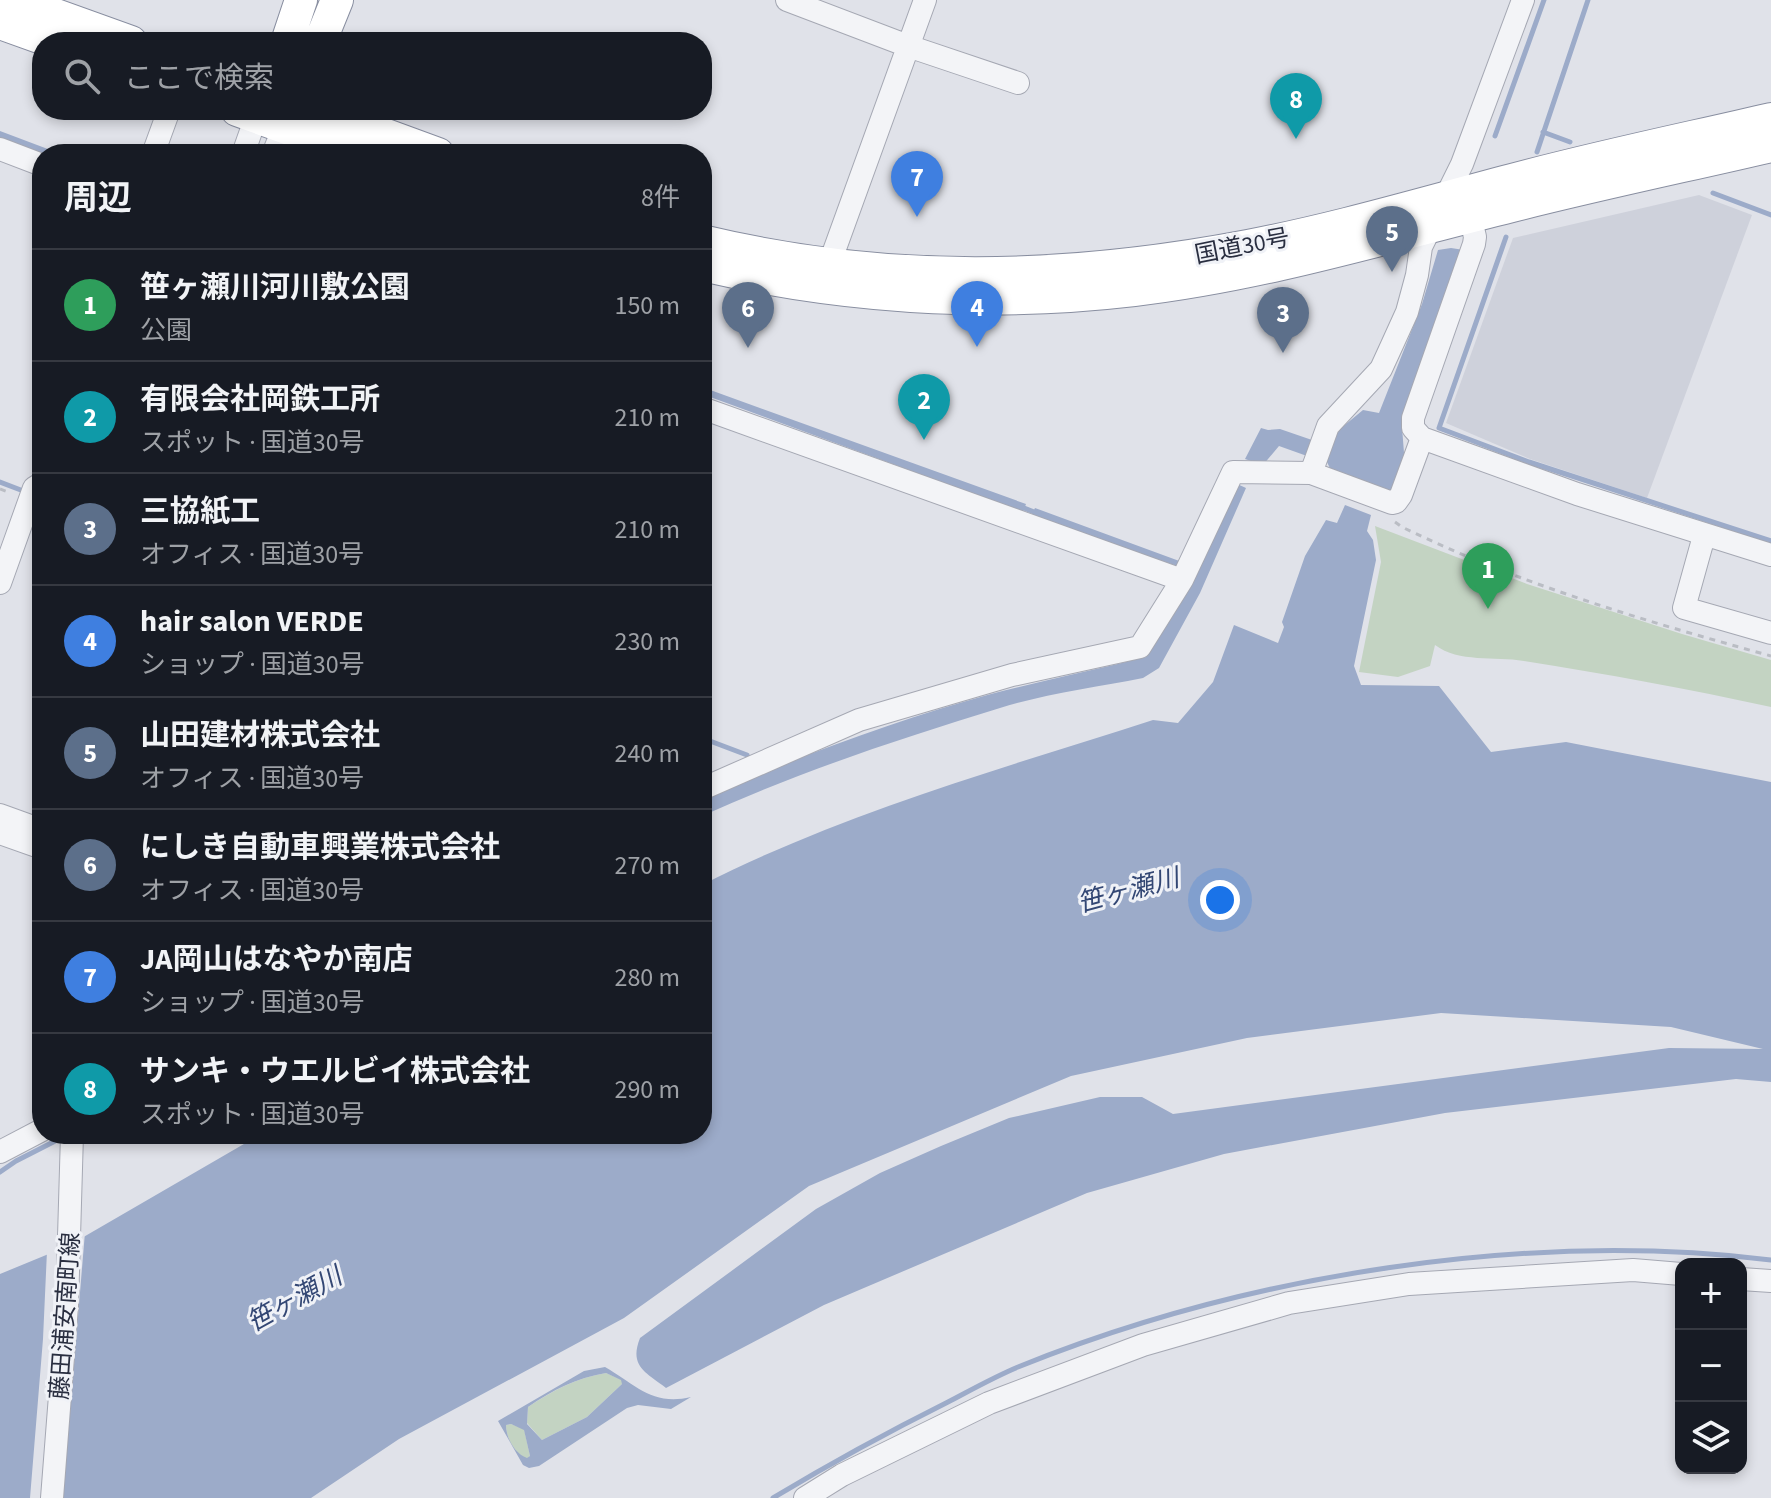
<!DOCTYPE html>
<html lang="ja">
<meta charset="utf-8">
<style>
:root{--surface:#171b24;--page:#242831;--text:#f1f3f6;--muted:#9ea1a6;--line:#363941;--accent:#cd4747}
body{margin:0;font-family:"Source Sans 3","Noto Sans JP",sans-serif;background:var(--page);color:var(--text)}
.controls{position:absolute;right:24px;bottom:24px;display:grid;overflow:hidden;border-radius:16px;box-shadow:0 4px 12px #0003}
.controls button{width:72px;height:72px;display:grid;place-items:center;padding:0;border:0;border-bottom:2px solid var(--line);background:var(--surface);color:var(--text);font:40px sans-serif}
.you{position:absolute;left:1220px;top:900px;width:28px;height:28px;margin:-20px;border:6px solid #fff;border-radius:50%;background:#1a73e8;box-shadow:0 0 0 12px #1a73e833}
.badge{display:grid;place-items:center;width:52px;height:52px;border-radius:50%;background:var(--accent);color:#fff;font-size:26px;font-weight:700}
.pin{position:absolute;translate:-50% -66px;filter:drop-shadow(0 2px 4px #0008)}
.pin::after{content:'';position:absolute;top:42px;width:28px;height:24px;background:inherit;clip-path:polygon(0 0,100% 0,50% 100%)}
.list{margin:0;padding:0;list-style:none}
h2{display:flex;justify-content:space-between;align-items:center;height:104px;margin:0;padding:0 32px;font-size:34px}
h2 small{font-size:26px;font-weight:400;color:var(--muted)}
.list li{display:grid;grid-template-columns:52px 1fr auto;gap:24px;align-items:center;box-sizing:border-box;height:112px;padding:0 32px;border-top:2px solid var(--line)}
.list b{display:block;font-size:30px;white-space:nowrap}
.list p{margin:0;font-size:26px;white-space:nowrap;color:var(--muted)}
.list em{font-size:26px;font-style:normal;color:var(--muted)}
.icon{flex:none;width:44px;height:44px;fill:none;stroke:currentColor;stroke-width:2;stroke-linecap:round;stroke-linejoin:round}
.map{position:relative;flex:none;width:1771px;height:1498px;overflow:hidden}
.search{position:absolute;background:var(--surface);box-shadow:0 4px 12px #0003;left:32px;top:32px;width:680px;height:88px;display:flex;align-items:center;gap:20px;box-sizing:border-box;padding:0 28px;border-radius:32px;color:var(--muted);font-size:30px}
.panel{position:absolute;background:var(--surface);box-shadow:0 4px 12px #0003;left:32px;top:144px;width:680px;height:1000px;border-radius:32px}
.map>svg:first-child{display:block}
.built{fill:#ced1db}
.green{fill:#c3d3c2}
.water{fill:#9cabc9;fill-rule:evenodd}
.pier{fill:#e0e2e9}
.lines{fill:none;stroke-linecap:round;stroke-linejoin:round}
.stream{stroke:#9cabc9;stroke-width:5}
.minor-casing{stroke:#a5a8b3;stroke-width:24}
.highway-casing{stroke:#888ea0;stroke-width:34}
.path{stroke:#babdc4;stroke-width:3;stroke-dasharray:6 6;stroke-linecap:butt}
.minor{stroke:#f3f4f7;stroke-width:22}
.highway{stroke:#fff;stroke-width:32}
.labels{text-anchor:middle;stroke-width:6;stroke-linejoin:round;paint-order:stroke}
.street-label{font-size:24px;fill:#292e40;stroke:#f0f2f7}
.water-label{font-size:26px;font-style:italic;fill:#334774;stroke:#f0f2f7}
</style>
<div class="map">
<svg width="1771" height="1498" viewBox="0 0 1771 1498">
<rect width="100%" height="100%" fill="#e0e2e9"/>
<!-- built -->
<path class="built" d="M1699 195 1752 215 1647 498 1530 459 1446 423 1513 238Z"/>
<!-- green -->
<path class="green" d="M1375 526 1527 584 1682 634 1771 660V707C1689 689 1607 674 1524 661 1494 656 1459 663 1435 645L1430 666 1398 677 1359 672 1381 562Z
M606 1373 622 1380V1384L587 1417 542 1440 527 1423 528 1407C554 1390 576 1378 606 1373Z
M511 1424 524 1429 530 1456 527 1459C515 1454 506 1438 506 1425Z"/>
<!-- water -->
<path class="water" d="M0 131 61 154H42L0 140Z
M1451 248 1464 250 1422 364 1402 427 1405 466 1391 493 1336 481 1327 462 1322 460 1340 429 1363 410 1379 413 1422 304 1438 250Z
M702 387 1026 504 1023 512 702 394Z
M1261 428 1268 430 1280 429 1312 440 1307 456 1279 446 1263 465 1245 459Z
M1235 483 1246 488 1200 593 1159 668 1143 678C1098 687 1044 694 1000 708 899 739 799 772 702 816V798C796 758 892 721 991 694 1042 681 1094 670 1146 657Z
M1345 505 1371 515 1367 531 1373 540 1376 560 1354 666 1361 685 1439 686 1491 752 1566 742 1771 782V1082L1736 1079 1445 1113 1224 1154 1087 1193 824 1305 666 1388C645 1372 629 1366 640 1338L816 1209 880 1173 941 1146 1009 1118 1100 1097H1142L1173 1114 1669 1048 1763 1049 1671 1027 1441 1013 1247 1038 1071 1076 809 1186 624 1318 399 1439 311 1498H0V1274L68 1246 261 1134H702V885C845 812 1001 769 1153 720L1178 723 1213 682 1234 625 1278 643 1284 627 1282 622 1305 556 1326 520 1337 523Z
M1035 508 1182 562 1180 567 1031 516Z
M605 1367C636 1385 652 1406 691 1397L671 1409 638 1405 627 1408 539 1466 529 1468 523 1465 498 1421 584 1371ZM606 1373 621 1380 622 1384 587 1417 542 1440 527 1424 528 1407C553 1390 576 1378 606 1373ZM511 1424 524 1430 530 1456 527 1458C515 1454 506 1438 506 1425Z"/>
<!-- pier -->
<path class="pier" d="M85 1232 63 1498H30L43 1339 47 1251Z"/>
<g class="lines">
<!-- stream -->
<path class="stream" d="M1543 132 1570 142
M1495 136 1544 0
M1537 152 1588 0
M1713 193 1771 215
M1506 237 1439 428 1529 462 1771 541
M0 482 26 492
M1019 506 1039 514
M702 738 747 755
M0 1172 16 1161 65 1136
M773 1498C831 1463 888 1432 948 1402 971 1390 994 1377 1018 1367 1246 1275 1526 1230 1771 1260"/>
<!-- minor casing -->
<g class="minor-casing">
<path id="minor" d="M787 0 908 46 1018 83
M0 149 42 165
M153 154 169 110
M243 154 256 117
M273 154 284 127
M1467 202 1475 237 1474 244 1413 418V428L1422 438 1577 494 1771 555
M829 265 925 0
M702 408 1182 580 1233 472 1311 473 1392 503 1396 502 1401 495 1422 438
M1311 473 1328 426 1381 369 1392 345 1407 312 1417 275 1421 247 1462 164 1523 0
M1704 536 1684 608 1771 633
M0 583 34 488 42 483
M702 789 859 720 1012 675 1140 647 1182 580
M0 815 36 828 31 844
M0 833 42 848
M0 1152 42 1130
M1741 1279 1771 1281
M52 1498 67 1306 72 1134
M805 1498 842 1475 989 1403 1143 1345 1289 1303 1409 1284 1633 1270 1681 1274"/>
</g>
<!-- highway casing -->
<g class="highway-casing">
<path id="highway" d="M14 0 131 42
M0 23 53 42
M287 42 301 0
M320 42 337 0
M237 110 359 154
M318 110 438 154
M702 241C886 285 1063 281 1248 246 1337 229 1424 203 1512 180 1597 157 1685 139 1771 119
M702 265C844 298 989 307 1134 290 1263 275 1387 237 1512 206 1598 184 1685 166 1771 146"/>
</g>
<!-- path -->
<path class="path" d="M0 489 11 493
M1395 522 1402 527C1519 584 1645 621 1771 656"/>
<!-- minor -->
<use href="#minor" class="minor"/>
<!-- highway -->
<use href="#highway" class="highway"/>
</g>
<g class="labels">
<!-- street labels -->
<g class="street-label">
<text transform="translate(1242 246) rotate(-11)" y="8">国道30号</text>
<text transform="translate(65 1316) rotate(-86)" y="8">藤田浦安南町線</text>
</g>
<!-- water labels -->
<g class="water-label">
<text transform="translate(1128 890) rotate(-15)" y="9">笹ヶ瀬川</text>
<text transform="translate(294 1299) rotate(-29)" y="9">笹ヶ瀬川</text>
</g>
</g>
</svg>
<div class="controls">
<button>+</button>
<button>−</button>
<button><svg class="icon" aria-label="layers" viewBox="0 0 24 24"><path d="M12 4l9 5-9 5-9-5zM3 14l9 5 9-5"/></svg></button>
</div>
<div class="you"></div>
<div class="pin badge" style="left:1488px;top:609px;background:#2e9e5b">1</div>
<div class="pin badge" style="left:924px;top:440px;background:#0f9aa8">2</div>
<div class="pin badge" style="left:1283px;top:353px;background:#5c6f8a">3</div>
<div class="pin badge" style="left:977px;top:347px;background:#3f7fe0">4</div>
<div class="pin badge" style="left:1392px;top:272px;background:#5c6f8a">5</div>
<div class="pin badge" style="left:748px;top:348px;background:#5c6f8a">6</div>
<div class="pin badge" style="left:917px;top:217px;background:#3f7fe0">7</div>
<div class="pin badge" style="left:1296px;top:139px;background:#0f9aa8">8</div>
<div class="search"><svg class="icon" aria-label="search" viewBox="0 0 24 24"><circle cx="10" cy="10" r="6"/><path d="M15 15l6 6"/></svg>ここで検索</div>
<section class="panel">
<h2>周辺<small>8件</small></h2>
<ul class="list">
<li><span class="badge" style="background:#2e9e5b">1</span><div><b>笹ヶ瀬川河川敷公園</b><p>公園</p></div><em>150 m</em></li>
<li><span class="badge" style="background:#0f9aa8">2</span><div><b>有限会社岡鉄工所</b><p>スポット · 国道30号</p></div><em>210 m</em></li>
<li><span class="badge" style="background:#5c6f8a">3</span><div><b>三協紙工</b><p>オフィス · 国道30号</p></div><em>210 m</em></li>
<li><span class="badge" style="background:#3f7fe0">4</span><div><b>hair salon VERDE</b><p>ショップ · 国道30号</p></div><em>230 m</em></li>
<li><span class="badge" style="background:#5c6f8a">5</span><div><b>山田建材株式会社</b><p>オフィス · 国道30号</p></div><em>240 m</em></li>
<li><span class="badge" style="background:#5c6f8a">6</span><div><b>にしき自動車興業株式会社</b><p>オフィス · 国道30号</p></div><em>270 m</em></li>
<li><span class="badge" style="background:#3f7fe0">7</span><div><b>JA岡山はなやか南店</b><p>ショップ · 国道30号</p></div><em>280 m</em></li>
<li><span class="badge" style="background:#0f9aa8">8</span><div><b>サンキ・ウエルビイ株式会社</b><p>スポット · 国道30号</p></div><em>290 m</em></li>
</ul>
</section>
</div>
